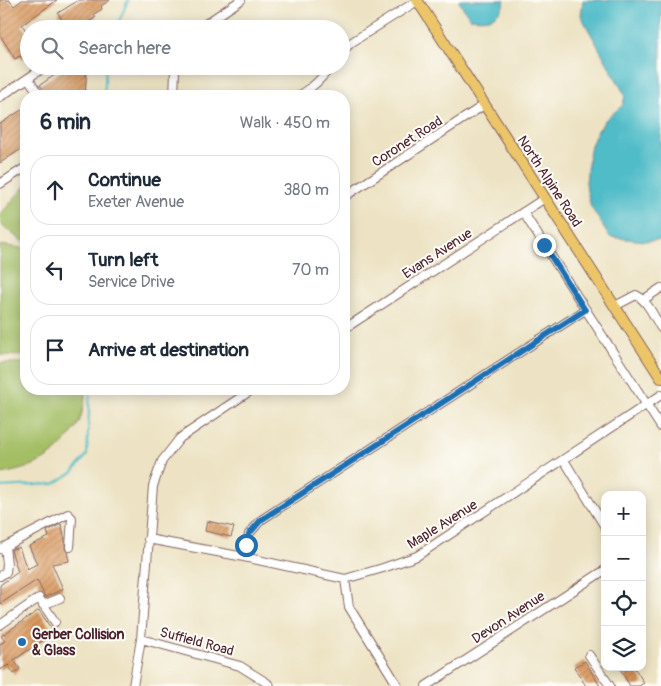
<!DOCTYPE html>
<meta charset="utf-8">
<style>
:root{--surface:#fff;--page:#f2f2f3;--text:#1f2937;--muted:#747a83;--line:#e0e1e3}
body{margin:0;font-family:Pangolin,sans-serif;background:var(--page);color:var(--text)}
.controls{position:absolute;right:15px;bottom:15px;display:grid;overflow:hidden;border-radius:10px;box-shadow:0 2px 12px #0003}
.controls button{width:45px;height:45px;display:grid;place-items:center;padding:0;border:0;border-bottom:1px solid var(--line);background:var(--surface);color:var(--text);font:25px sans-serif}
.stop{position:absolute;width:15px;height:15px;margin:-11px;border:4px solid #1f6fb2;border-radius:50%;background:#fff}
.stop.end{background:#1f6fb2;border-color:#fff;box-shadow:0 1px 5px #0008}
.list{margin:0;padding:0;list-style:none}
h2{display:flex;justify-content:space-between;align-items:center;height:65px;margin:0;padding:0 20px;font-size:21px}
h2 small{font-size:16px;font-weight:400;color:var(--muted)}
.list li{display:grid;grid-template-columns:32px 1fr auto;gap:15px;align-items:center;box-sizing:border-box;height:70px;margin:0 10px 10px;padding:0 10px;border:1px solid var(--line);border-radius:20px}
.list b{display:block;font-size:19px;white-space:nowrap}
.list p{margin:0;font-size:16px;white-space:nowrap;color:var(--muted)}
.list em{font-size:16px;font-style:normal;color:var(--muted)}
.icon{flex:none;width:28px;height:28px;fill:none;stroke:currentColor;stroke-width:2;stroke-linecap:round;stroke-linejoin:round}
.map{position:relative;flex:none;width:661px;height:686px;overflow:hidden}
.search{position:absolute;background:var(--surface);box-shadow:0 2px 12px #0003;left:20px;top:20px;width:330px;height:55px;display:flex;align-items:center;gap:12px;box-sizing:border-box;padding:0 18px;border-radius:28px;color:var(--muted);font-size:19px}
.panel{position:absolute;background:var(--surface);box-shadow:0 2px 12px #0003;left:20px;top:90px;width:330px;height:305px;border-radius:20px}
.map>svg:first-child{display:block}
.garden{fill:#a3be64;stroke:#766e48}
.water{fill:#4fbcc8;stroke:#4c6e7a}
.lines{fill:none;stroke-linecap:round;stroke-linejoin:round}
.stream{stroke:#4fbcc8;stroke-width:2}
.building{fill:url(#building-hatch)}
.minor-casing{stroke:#836461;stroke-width:10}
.major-casing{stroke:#836461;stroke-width:12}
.minor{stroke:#fff;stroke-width:8}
.major{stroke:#edc569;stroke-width:10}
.route{stroke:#1f6fb2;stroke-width:6}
.poi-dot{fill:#1f6fb2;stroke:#fdfcf7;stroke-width:2}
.labels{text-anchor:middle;stroke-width:4;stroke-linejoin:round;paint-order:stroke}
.street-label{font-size:14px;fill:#4a1f2b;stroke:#fdfcf7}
.poi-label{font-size:14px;font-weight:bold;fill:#4a1f2b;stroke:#fdfcf7;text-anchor:start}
</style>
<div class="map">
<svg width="661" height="686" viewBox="0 0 661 686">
<defs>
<pattern id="building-hatch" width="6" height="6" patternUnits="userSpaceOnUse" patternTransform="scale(1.25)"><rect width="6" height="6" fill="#d9985d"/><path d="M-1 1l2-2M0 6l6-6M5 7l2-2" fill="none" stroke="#b27b4d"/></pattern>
</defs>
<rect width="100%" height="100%" fill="#fdfcf7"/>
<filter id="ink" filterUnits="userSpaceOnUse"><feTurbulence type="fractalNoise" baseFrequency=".02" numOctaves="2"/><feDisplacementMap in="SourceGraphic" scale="10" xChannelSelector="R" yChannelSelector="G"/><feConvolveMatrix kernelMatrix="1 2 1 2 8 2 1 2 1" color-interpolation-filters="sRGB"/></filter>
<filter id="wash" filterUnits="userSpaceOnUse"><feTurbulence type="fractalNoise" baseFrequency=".0096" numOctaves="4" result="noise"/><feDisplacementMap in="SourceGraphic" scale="20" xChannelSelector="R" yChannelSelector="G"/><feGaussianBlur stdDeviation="1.12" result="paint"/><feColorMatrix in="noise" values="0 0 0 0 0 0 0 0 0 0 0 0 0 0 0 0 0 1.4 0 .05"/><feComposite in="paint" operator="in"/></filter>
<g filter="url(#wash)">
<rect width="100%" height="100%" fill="#ede3c4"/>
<!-- garden -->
<path class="garden" d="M26 185V244L1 225 0 215Z
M0 245 21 248 26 251V356L0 355Z
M0 363H26V389H86C85 398 84 407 81 416 80 422 76 428 72 433 56 458 29 470 0 474Z"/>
<!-- water -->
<path class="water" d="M458 0H505C500 19 487 20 470 18Z
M583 0H661V240L644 241 610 237 591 207 587 191 586 182 589 156 591 145 598 130 601 127 604 121 623 105 625 95 586 25 581 15Z"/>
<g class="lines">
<!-- stream -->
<path class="stream" d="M116 29 128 0
M104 96 106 66
M0 487 54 484 73 472 87 455 90 389"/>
</g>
<g id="blocks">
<!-- building -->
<path class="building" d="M0 0H9L14 6 22 0H57L22 25 29 35V55L23 59 20 56 15 59 0 35Z
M79 0H110L101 6 102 9 94 14 96 17 78 29H68L58 13Z
M68 66H87L85 96H48L40 85Z
M26 107V146L0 163V124Z
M207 521 234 527 231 537 205 531Z
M61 524 65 540V549L67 552 69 561 52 564 63 589 45 597 37 580 0 604V585L18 572 11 550 19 547 27 569 37 564 29 546 49 537 47 531Z
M39 610 54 633 14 660 20 669 14 674 8 665 0 670V644L5 641 1 636Z
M585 661 600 686H586L574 667Z
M619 667H634L644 683 639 686H630Z"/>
</g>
</g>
<g filter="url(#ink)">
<use href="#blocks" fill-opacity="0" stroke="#836461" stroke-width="1"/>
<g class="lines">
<!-- minor casing -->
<g class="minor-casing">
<path id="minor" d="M198 29 241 0
M341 52 352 42 417 1
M28 78 40 96
M174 96 175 71 176 66
M299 96C312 88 322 79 331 66
M0 97 46 66
M0 184 26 167
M344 197 484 105
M523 212 661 427
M643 300 661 288
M615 306 636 295C648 301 654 317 661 328
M344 329 545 198
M564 460 605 527
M148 539 244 557 345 579 383 568 417 556 661 395
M0 549 68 514 72 518 70 547
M244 557 249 534 261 520 585 310
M0 576 6 572 7 564 5 547
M345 579 349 607 398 686
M43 605 60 598
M0 625 39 598 55 622
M141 639 240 666 267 683 270 686
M589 655 610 686
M133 686 141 639 153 486 162 461 180 438 253 389
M426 686 605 570"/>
</g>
<!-- major casing -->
<g class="major-casing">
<path id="major" d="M417 0 661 378"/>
</g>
<!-- minor -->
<use href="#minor" class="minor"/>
<!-- major -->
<use href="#major" class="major"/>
</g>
</g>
<g class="lines" filter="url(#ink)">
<!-- route -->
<path class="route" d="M246 545 249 534 261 520 585 310 544 245"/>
</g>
<!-- markers -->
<circle class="poi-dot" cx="22" cy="642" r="5"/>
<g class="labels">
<!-- street labels -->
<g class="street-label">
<text transform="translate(407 141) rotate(-33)" y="5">Coronet Road</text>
<text transform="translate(550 181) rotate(57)" y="5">North Alpine Road</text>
<text transform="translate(437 253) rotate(-33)" y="5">Evans Avenue</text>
<text transform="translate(442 524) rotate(-32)" y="5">Maple Avenue</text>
<text transform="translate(508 617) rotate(-33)" y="5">Devon Avenue</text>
<text transform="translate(197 641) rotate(15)" y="5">Suffield Road</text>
</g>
<!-- poi labels -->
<g class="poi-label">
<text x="32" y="639">Gerber Collision<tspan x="32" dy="16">&amp; Glass</tspan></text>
</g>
</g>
</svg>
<div class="controls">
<button>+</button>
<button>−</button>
<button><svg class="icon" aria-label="locate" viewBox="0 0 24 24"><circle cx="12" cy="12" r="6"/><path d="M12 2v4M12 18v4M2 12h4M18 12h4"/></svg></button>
<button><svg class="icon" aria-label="layers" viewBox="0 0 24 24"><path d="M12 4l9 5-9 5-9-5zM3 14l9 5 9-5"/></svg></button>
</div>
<div class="stop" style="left:246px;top:545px"></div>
<div class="stop end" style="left:544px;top:245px"></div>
<div class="search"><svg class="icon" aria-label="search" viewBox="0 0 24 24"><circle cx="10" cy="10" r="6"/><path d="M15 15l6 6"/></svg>Search here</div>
<section class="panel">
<h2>6 min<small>Walk · 450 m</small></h2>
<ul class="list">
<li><svg class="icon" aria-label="ahead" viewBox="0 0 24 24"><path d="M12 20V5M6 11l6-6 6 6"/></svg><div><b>Continue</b><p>Exeter Avenue</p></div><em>380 m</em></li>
<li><svg class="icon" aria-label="left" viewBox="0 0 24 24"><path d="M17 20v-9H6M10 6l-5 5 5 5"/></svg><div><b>Turn left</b><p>Service Drive</p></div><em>70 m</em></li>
<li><svg class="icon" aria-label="arrive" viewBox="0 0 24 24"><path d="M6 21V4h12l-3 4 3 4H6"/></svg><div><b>Arrive at destination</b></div></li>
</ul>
</section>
</div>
